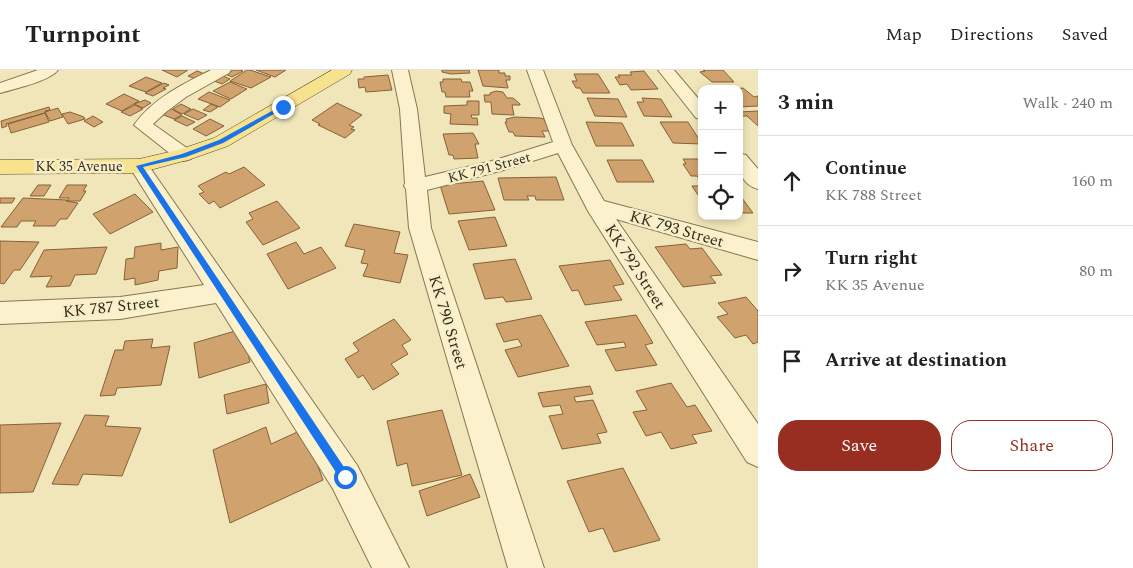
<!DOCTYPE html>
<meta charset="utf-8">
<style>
:root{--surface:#fff;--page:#f6f6f6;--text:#222;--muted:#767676;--line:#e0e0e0;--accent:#982e21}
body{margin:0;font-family:Spectral,serif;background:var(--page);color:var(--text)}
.controls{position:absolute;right:15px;top:15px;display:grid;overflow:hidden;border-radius:10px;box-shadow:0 2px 8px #0003}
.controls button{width:45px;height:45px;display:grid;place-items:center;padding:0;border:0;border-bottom:1px solid var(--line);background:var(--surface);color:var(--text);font:25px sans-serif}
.stop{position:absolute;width:15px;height:15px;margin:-11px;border:4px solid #1a73e8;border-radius:50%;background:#fff}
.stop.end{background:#1a73e8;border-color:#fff;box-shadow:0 1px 5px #0008}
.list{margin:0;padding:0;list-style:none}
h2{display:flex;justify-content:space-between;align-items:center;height:65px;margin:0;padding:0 20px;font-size:21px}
h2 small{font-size:16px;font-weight:400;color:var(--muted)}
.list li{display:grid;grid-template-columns:32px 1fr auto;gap:15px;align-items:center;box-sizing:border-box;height:90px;padding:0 20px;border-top:1px solid var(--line)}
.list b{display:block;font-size:19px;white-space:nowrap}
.list p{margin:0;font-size:16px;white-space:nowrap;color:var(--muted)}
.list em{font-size:16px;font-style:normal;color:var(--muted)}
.actions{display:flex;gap:10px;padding:15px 20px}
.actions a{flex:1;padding:11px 0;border:1px solid var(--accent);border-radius:20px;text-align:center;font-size:18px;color:var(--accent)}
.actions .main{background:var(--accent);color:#fff}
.icon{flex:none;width:28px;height:28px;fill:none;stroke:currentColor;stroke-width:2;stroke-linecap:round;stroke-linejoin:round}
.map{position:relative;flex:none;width:758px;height:498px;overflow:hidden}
header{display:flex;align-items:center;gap:30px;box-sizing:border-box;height:70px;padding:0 25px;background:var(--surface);border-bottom:1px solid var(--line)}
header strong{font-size:24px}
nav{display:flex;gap:28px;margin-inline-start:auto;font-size:18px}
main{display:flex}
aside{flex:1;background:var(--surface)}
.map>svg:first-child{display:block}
.building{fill:#d0a26d;stroke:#876138}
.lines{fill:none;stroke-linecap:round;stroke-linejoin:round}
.minor-casing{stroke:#877553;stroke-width:2}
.major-casing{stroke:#534229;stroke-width:1}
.minor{fill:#fbf2cd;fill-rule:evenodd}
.major{fill:#f7e28d;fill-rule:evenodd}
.route{fill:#1a73e8}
.labels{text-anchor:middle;stroke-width:5;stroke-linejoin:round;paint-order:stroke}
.far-street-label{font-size:14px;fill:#352a19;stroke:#f7efc9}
.street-label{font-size:16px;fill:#352a19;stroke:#f7efc9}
</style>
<header>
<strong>Turnpoint</strong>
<nav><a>Map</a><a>Directions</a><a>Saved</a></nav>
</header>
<main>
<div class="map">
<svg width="758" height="498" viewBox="0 0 758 498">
<rect width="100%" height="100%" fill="#f0e6ba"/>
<!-- building -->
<path class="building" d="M162 0H188L177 7Z
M233 0H240L243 1 232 7 225 4Z
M247 0H250L271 7 251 18 230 11Z
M256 0H286L275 7Z
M442 0H469L470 3 451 4 442 2Z
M478 0H499V3H505V6H510V10H506L508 18 483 16Z
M703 0H723L734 12H712L700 2 705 1Z
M197 1 205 4 196 9 188 6Z
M644 1 658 19 631 20 627 14 620 15 615 7H620L618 5H632L630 2Z
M574 4H598L610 23H583L580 18H576L572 11H577Z
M388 5 392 20 366 22 365 17 359 18 358 9H364V7Z
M223 6 230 9 222 14 214 11Z
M146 7 162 13 146 22 129 16Z
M443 9H461L462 12H470L473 21H469L470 27H446L445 22H442L440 12H443Z
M230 12 247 19 231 29 213 21Z
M164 13 169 15 163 18 166 19 153 26 145 23Z
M743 18 754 27 758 26V36L739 37V19H735Z
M496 21 503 22 507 28H513L520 34V35H512L514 45 492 44 491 32H485L484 25H490V23Z
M209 22 230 30 220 37 198 29Z
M124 24 139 31 122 41 106 34Z
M587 28 618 29 627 47 595 46Z
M642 28 661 29 672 47 644 46 637 32H644Z
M145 30 151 33 143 38 134 34Z
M467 31H479V45H471L472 48H477L478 55 450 54 451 44 444 43V36L467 35Z
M337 33 362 45 349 55 354 57 351 59 355 60 345 68 318 55 320 54 312 50Z
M181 34 191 39 182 44 173 39Z
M211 34 218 37 210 42 203 40Z
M135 35 143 39 130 46 121 42Z
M49 37 50 40 45 41V43L6 54 7 56 2 58 1 51Z
M58 38 63 47 50 51 45 42Z
M170 38 182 45 174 49 161 44Z
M193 39 207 45 198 50 184 44Z
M758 41V56L747 46H739V42Z
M70 42 84 47 85 49 68 54 62 44Z
M45 43 49 52 11 63 8 54Z
M93 46 103 52 94 57 84 51Z
M182 46 195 52 187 56 174 50Z
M515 47 540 48 544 49 549 61H542L545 67 515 66 513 62H509L505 52H507L506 49Z
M210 49 224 56 206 66 193 59Z
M586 52 622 53 634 76H596Z
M660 52H688L702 74 673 73Z
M473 63 479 74H475L478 88 454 89 453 85H449L443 64Z
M683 89H702V112L697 106H691L683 94H686Z
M607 90H642L654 112H617Z
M244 97 265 115 220 138 214 131 209 134 199 124 204 122 198 116 226 102 229 104Z
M556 107 564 130H536L535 126H527L529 130H504L498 108Z
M483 111 495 140 449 144 440 115Z
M38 115H51L44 126H30Z
M67 115H87L83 121H86L80 131H67L69 128H59Z
M692 116H702V131Z
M135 124 153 142 110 164 93 144Z
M739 124 753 143H739Z
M0 128H15L12 133H0Z
M23 128 67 130 66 131 78 133 67 149H60L55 156H33L36 151H21L17 157H1Z
M277 131 300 158 263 175 246 152 253 149 249 143Z
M495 147 507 176 469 180 458 151Z
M354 154 400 162 394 183 408 185 400 213 363 206 368 194 361 193 365 180 345 176Z
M0 171 39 172 20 200H14L4 214 0 213Z
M296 172 304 184 321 177 336 198 288 219 267 184Z
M161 173V180L178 177 177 198 159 201 158 210 135 215V208L124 210 126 189 134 188 135 177Z
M686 174 690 179 702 178 722 205 710 206 716 213 683 217 655 177Z
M107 177 96 204 75 205 70 216 46 217 52 206 30 207 44 180Z
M515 189 532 229 506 232 503 227 485 229 473 194Z
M610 190 624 214 613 216 622 230 585 235 578 220 572 221 559 196Z
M746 227 758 241V272L753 274 746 265 735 268 717 247 728 244 718 233Z
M541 245 569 296 518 307 505 280 522 276 518 269 504 272 496 254Z
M636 245 653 273 645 275 657 295 616 301 605 280 626 277 624 272 597 275 585 252Z
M394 249 411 270 402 275 408 284 391 294 399 304 373 320 363 305 358 308 345 289 359 281 353 273Z
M242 259 250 292 199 308 194 273Z
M153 269 151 278 170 276 161 315 117 318 115 325 100 326 115 280H123L125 271Z
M671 313 687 337 695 335 712 361 692 365 697 373 671 379 661 362 646 366 633 342 647 340 636 321Z
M266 314 269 333 227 344 224 325Z
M590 316 593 324 574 327 576 332 593 330 607 362 597 364 601 373 562 379 549 346 563 344 560 335 543 337 538 323Z
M442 340 462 405 412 416 407 393 397 396 387 351Z
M85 345 109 346 105 356 141 358 122 406 83 404 78 415 52 414Z
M61 353 33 422 0 423V355Z
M266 357 271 374 304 359 323 410 230 453 213 380Z
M623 398 660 470 614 482 603 458 589 462 567 411Z
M470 404 480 427 427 446 419 421Z"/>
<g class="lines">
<!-- minor casing -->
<g class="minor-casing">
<path id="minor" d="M38 0H58C50 11 14 19 0 23V13Z
M211 0H231L229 3 186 27 166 42 153 54 191 81 194 85 191 89 184 91 177 89 134 55C152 29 183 14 211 0Z
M392 0H408L417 39 425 107 492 91 553 72 527 0H543L572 75 604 131 758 172V190L616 149 758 354V397L747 392 588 141 558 83 504 100 427 120 431 158 544 498H508L409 158 406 119 404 116 405 113 400 39Z
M658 0H674L702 33V49L696 48Z
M739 83 746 85 758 99V119C740 114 739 99 739 83Z
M139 90 146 92 357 395 409 498H372L333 419 216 233 120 249 0 254V232L120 227 204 215 129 96 132 92Z"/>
</g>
<!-- major casing -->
<g class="major-casing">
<path id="major" d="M332 0H352L350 4 228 76 191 89 139 103 0 104V90L139 89 178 80 214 68Z"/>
</g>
<!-- minor -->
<use href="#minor" class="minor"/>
<!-- major -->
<use href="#major" class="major"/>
</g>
<!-- route -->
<path class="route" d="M281 36 286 37 223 73 186 87 143 97 348 403 350 407 345 412 341 410 136 96 182 84 219 70Z"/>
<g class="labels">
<!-- far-street labels -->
<g class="far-street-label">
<text x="79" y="101">KK 35 Avenue</text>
<text transform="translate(489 97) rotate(-15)" y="5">KK 791 Street</text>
</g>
<!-- street labels -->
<g class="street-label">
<text transform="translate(677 158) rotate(16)" y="6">KK 793 Street</text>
<text transform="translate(636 196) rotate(57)" y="6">KK 792 Street</text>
<text transform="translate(111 236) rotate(-6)" y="6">KK 787 Street</text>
<text transform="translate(449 252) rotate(73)" y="6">KK 790 Street</text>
</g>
</g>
</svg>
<div class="controls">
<button>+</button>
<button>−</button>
<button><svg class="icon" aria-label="locate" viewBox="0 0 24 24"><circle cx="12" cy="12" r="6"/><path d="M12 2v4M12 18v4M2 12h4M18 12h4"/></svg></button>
</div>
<div class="stop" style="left:345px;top:407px"></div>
<div class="stop end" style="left:283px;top:37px"></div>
</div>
<aside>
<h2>3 min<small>Walk · 240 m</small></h2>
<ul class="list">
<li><svg class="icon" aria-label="ahead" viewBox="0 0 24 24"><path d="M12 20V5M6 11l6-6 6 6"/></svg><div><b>Continue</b><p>KK 788 Street</p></div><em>160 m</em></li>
<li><svg class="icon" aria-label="right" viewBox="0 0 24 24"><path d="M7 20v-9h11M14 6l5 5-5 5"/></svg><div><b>Turn right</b><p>KK 35 Avenue</p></div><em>80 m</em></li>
<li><svg class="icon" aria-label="arrive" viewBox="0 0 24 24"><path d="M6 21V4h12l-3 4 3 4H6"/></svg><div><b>Arrive at destination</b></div></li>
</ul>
<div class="actions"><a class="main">Save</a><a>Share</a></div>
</aside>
</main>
